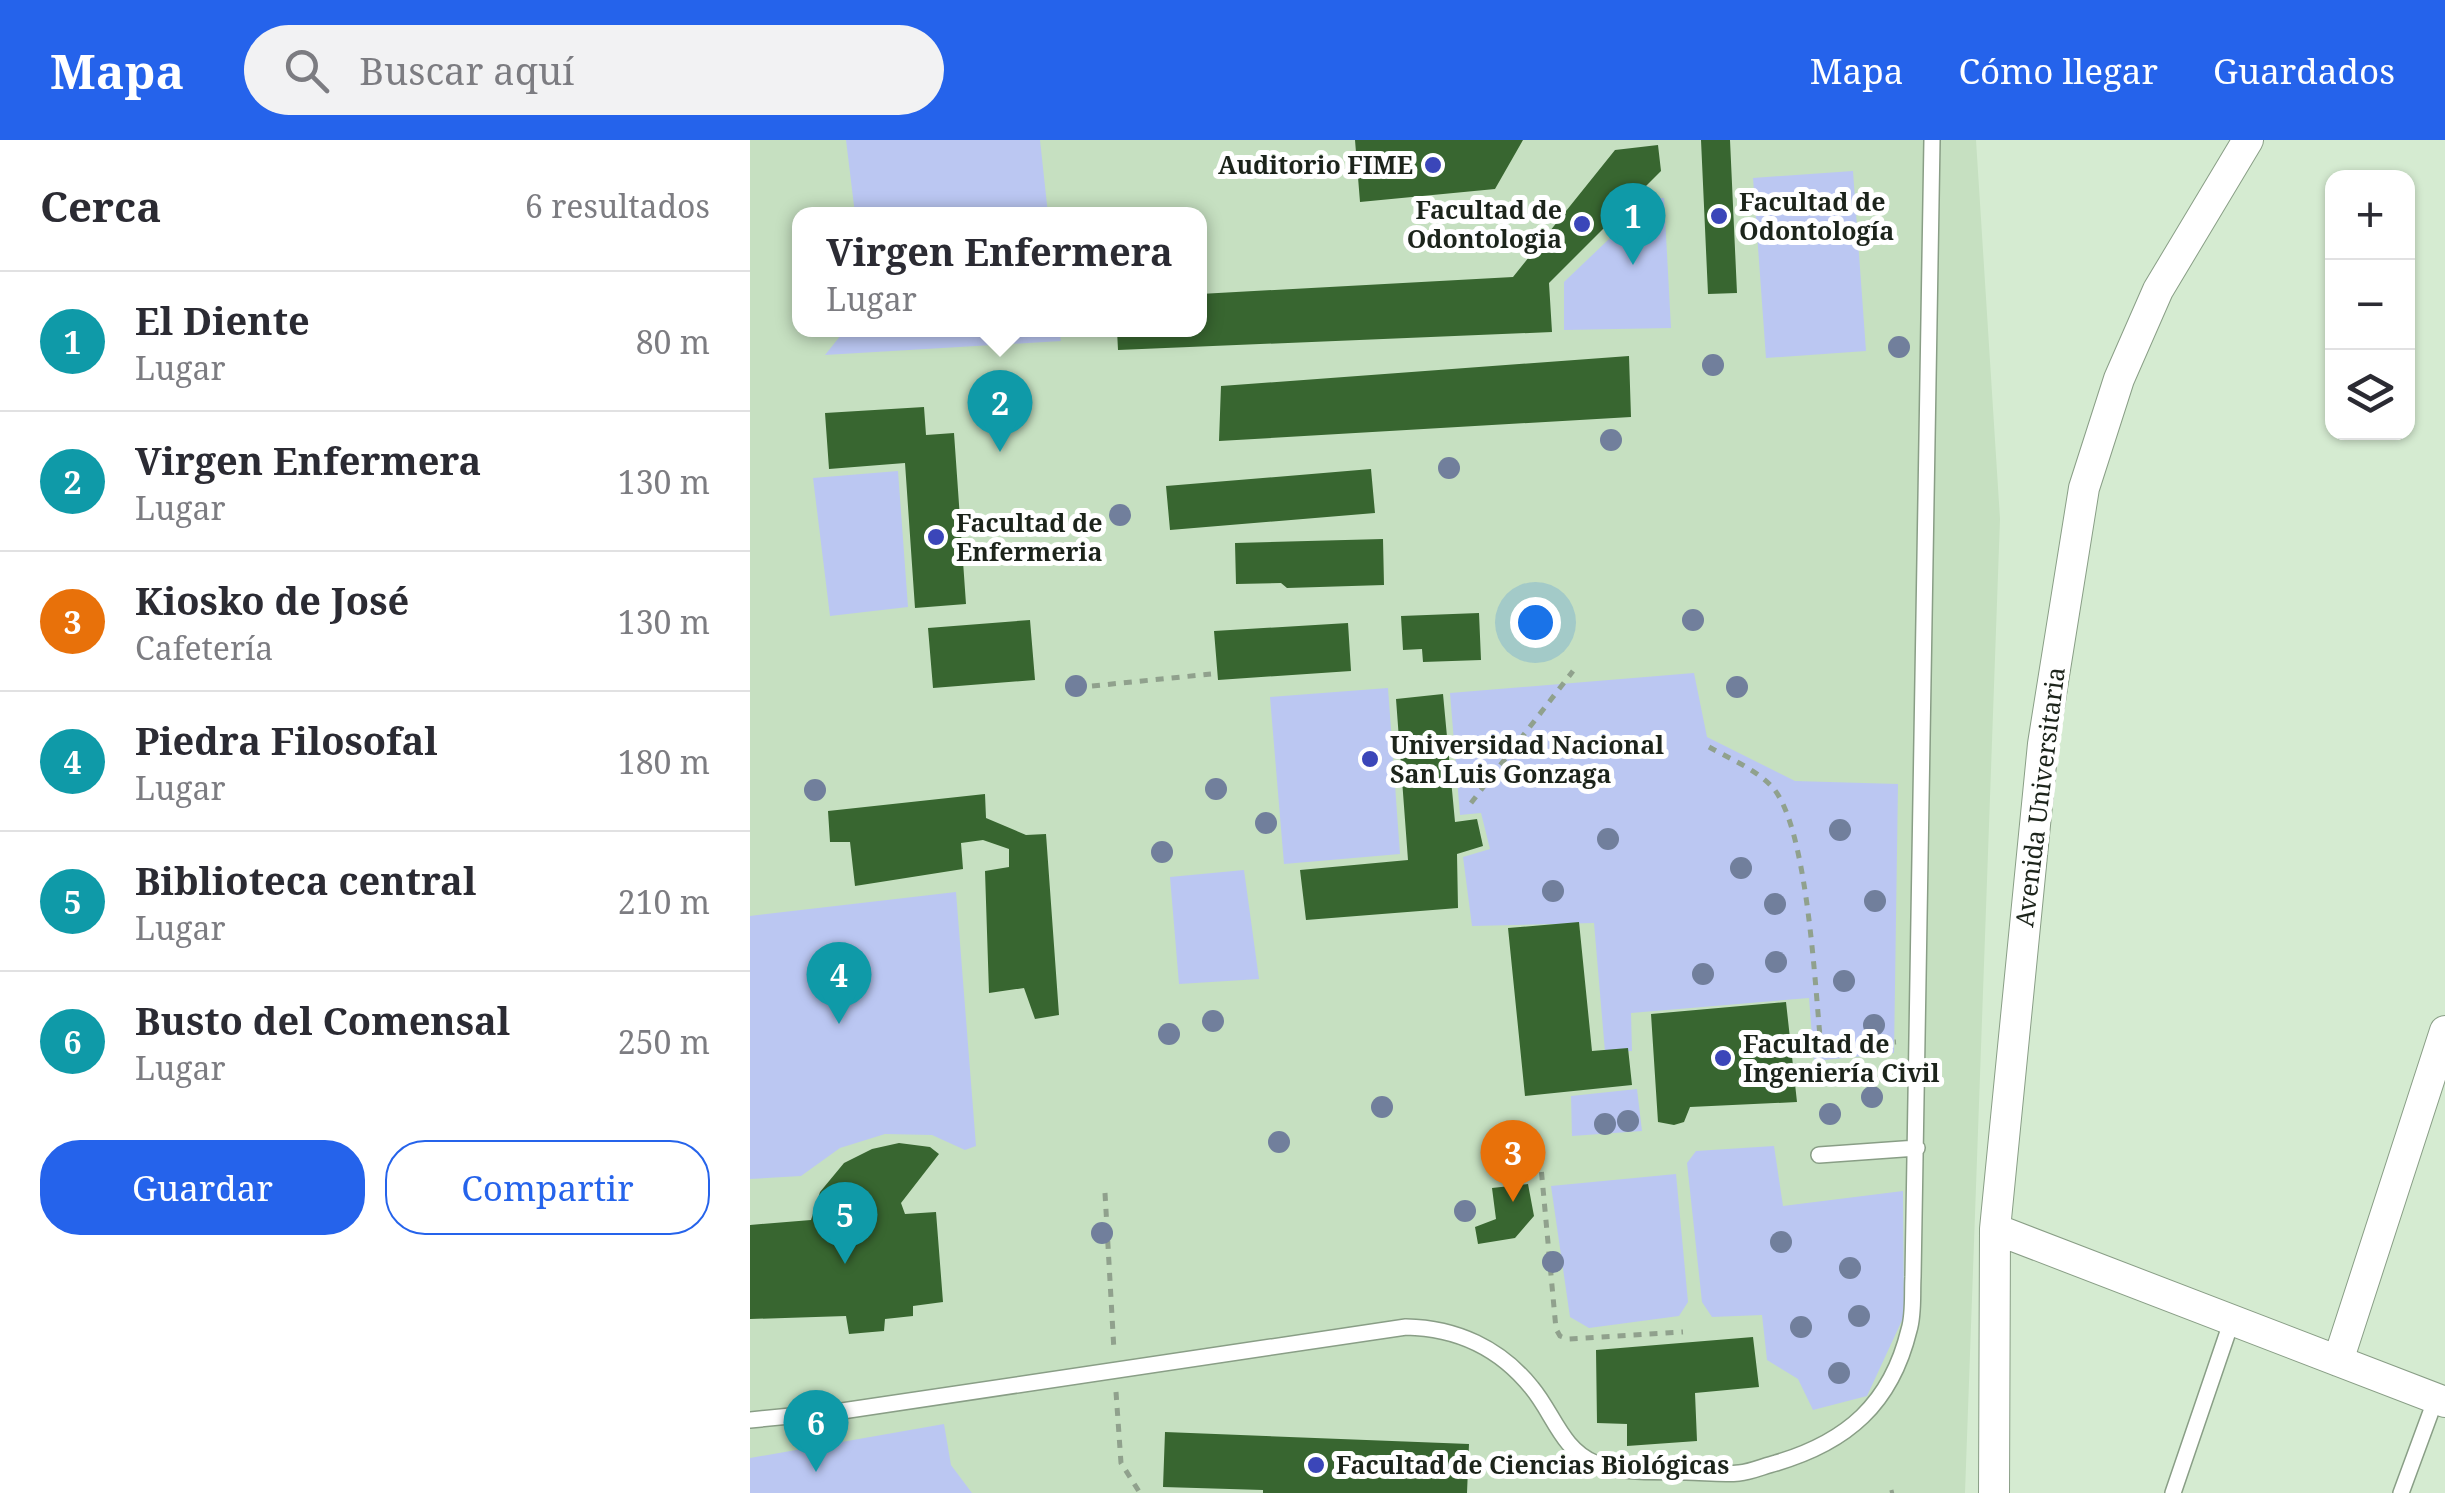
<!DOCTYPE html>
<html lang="es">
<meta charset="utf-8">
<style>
:root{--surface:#fff;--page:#f2f2f3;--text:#2b2b33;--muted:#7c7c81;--line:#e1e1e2;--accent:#2563eb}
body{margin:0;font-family:"Noto Serif",serif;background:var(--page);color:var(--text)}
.controls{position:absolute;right:30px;top:30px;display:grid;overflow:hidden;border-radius:20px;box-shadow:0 2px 8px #0004}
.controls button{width:90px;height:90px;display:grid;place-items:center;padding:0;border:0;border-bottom:2px solid var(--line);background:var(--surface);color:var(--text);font:50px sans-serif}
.you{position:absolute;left:785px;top:482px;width:35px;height:35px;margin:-25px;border:8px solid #fff;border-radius:50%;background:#1a73e8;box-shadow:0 0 0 15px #1a73e833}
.badge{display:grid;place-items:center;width:65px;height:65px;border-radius:50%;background:var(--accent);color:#fff;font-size:32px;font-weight:700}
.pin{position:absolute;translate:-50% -82px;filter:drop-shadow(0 2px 5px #0008)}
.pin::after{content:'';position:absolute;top:52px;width:35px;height:30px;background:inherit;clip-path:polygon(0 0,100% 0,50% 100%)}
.popup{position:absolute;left:42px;top:67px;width:415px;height:130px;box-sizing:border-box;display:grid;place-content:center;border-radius:20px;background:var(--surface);filter:drop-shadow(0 2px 8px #0005);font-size:32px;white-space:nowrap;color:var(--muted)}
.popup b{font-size:38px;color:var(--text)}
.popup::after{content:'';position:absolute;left:50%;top:100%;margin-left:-20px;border:20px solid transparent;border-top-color:var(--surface)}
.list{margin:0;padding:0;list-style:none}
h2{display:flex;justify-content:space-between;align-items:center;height:130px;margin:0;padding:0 40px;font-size:42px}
h2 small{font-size:32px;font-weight:400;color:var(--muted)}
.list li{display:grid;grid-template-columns:65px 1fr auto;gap:30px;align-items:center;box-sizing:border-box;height:140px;padding:0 40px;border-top:2px solid var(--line)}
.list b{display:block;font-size:38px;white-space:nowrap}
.list p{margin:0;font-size:32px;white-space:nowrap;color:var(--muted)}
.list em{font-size:32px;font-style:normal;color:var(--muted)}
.actions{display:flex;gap:20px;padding:30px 40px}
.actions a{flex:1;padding:22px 0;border:2px solid var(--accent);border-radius:40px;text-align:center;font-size:35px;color:var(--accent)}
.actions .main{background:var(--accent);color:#fff}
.icon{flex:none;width:55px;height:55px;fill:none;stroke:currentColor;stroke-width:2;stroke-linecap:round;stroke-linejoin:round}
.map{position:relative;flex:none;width:1695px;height:1353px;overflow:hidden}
header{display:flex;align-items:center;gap:60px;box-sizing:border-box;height:140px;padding:0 50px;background:var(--accent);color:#fff}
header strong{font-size:48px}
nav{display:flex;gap:55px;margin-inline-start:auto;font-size:35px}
.search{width:700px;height:90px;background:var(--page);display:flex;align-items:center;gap:25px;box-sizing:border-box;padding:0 35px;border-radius:55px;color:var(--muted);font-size:38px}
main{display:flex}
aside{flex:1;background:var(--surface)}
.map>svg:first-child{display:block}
.built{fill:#c6e0c1;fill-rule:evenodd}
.green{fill:#bbc7f2}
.building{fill:#386630}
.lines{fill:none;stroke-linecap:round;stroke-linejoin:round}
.service-casing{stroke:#899e86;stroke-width:18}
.minor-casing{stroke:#899e86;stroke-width:32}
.path{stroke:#90a18d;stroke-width:5;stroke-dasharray:8 8;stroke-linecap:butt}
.service{stroke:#fff;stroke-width:15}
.minor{stroke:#fff;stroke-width:30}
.tree{fill:#717f9c}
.poi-dot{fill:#3b46b9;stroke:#fff;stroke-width:4}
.labels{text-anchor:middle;stroke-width:10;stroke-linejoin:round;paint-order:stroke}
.poi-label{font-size:25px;font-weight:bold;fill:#1c241b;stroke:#fff;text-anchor:start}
.street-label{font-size:25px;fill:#1c241b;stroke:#fff}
</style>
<header>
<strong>Mapa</strong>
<div class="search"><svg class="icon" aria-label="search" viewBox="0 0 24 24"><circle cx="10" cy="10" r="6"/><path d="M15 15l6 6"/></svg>Buscar aquí</div>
<nav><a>Mapa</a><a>Cómo llegar</a><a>Guardados</a></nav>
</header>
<main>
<aside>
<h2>Cerca<small>6 resultados</small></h2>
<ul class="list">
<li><span class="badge" style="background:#0f9aa8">1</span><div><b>El Diente</b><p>Lugar</p></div><em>80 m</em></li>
<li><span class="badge" style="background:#0f9aa8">2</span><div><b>Virgen Enfermera</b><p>Lugar</p></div><em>130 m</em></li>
<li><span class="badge" style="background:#e8710a">3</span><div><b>Kiosko de José</b><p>Cafetería</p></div><em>130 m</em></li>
<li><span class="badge" style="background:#0f9aa8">4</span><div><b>Piedra Filosofal</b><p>Lugar</p></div><em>180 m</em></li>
<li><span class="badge" style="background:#0f9aa8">5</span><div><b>Biblioteca central</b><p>Lugar</p></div><em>210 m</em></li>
<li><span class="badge" style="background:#0f9aa8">6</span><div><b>Busto del Comensal</b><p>Lugar</p></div><em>250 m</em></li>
</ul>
<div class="actions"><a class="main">Guardar</a><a>Compartir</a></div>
</aside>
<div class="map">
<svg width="1695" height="1353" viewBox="0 0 1695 1353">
<rect width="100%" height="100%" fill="#d5ebd1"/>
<!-- built -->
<path class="built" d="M0 0H1226L1250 379 1215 1353H0ZM50 74H450V190H50Z"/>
<!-- green -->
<path class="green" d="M96 0H290L298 74H105Z
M1103 31 1116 211 1016 218 1003 38Z
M902 58H914L921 188 814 190V142Z
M95 190H309L311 201 75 215Z
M148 331 158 467 80 476 63 338Z
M944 533 957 597 1045 641 1148 644 1144 913 1064 921 1059 858 881 873 882 911 855 912 844 783 722 786 713 717 740 709 731 673 710 675 700 553Z
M638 548 650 714 534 724 520 557Z
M494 730 509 839 429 844 420 737Z
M206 752 226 1006 215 1010 182 995 135 994 90 1008 51 1036 0 1039V776Z
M887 949 892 991 822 996 821 956Z
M1024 1006 1033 1066 1153 1051 1154 1176 1117 1256 1063 1270 1048 1239 1017 1220 1012 1175 962 1177 952 1162 937 1023 946 1011Z
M926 1034 938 1162 929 1176 839 1188 820 1177 801 1046Z
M194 1284 201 1325 222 1353H0V1318Z"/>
<!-- building -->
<path class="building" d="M605 0H773L745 49 610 62Z
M951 0H980L987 153 958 154Z
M908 5 911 31 799 143 802 192 368 210 367 190H450V154L763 137 865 10Z
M879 216 881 277 469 301 471 246Z
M174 267 176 295 204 293 216 464 165 468 155 323 79 329 75 273Z
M621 329 625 373 420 390 416 346Z
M633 399 634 445 537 448 531 443 486 444 485 403Z
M729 473 731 520 673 522 672 509 653 510 651 476Z
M280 480 285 540 183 548 178 488Z
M598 483 601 531 468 540 464 491Z
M693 554 705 682 727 679 733 706 707 714 708 768 556 780 550 730 658 720 646 559Z
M235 654 236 678 276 695 296 694 309 875 285 879 274 848 239 853 235 731 259 727V709L233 700 211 703 213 729 105 746 100 702H80L78 671Z
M829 782 842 911 878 908 882 945 775 956 758 788Z
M1036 862 1047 962 940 967 934 982 924 985 908 982 901 874Z
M149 1003 180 1007 189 1014 151 1063 155 1074 186 1072 193 1162 163 1166V1176L135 1179 134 1191 99 1194 96 1176 0 1179V1085L61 1080 70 1052 94 1023 122 1009Z
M778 1044 784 1076 765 1098 728 1104 725 1087 746 1079 742 1048Z
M1003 1197 1009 1247 945 1253 947 1301 877 1306V1284L847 1283 846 1210Z
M415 1292 719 1304 717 1353H513V1350L413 1347Z"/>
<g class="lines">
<!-- service casing -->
<g class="service-casing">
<path id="service" d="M1069 1015 1167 1008
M0 1280 92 1271 656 1187C706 1188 750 1208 782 1248 803 1273 812 1310 845 1323 873 1334 906 1331 936 1332 953 1332 972 1335 989 1333 1001 1332 1014 1326 1026 1323 1097 1302 1141 1264 1159 1190 1164 1174 1162 1154 1163 1137L1182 0
M1423 1353 1482 1180
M1651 1353 1686 1258"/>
</g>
<!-- minor casing -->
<g class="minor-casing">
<path id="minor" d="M1245 1089 1695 1262
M1588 1221 1695 891
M1244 1353 1245 1089 1293 604 1334 348 1369 239 1408 150 1498 0"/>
</g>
<!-- path -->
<path class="path" d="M342 546 461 534
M959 607C980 619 1008 630 1024 649 1058 692 1065 848 1071 907L1146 902
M721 663 823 531
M1048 909 1071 907
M790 1016 806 1189 810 1196 818 1199 933 1192
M355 1053 364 1211
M366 1252 371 1323 390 1353
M1140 1353 1144 1352"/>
<!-- service -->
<use href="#service" class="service"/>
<!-- minor -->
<use href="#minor" class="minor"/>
</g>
<!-- trees -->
<g class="tree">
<circle cx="1149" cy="207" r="11"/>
<circle cx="963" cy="225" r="11"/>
<circle cx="861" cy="300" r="11"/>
<circle cx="699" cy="328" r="11"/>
<circle cx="370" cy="375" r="11"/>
<circle cx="943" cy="480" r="11"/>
<circle cx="326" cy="546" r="11"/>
<circle cx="987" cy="547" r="11"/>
<circle cx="466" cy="649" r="11"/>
<circle cx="65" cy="650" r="11"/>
<circle cx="516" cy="683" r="11"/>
<circle cx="1090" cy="690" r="11"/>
<circle cx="858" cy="699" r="11"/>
<circle cx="412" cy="712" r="11"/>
<circle cx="991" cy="728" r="11"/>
<circle cx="803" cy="751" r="11"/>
<circle cx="1125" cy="761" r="11"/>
<circle cx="1025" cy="764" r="11"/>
<circle cx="1026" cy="822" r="11"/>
<circle cx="953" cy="834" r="11"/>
<circle cx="1094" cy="841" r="11"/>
<circle cx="463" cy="881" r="11"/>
<circle cx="1124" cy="885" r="11"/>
<circle cx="419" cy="894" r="11"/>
<circle cx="1122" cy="957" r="11"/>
<circle cx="632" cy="967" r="11"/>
<circle cx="1080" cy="974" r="11"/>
<circle cx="878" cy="981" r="11"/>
<circle cx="855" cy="984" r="11"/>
<circle cx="768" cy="1001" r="11"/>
<circle cx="529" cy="1002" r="11"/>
<circle cx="715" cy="1071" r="11"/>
<circle cx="352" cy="1093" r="11"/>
<circle cx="1031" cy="1102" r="11"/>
<circle cx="803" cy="1122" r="11"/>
<circle cx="1100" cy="1128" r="11"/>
<circle cx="1109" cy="1176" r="11"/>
<circle cx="1051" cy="1187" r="11"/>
<circle cx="1089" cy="1233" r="11"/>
</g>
<!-- markers -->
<g class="poi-dot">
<circle cx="683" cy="25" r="10"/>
<circle cx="969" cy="76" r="10"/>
<circle cx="832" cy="84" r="10"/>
<circle cx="186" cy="397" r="10"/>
<circle cx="620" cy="619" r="10"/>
<circle cx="973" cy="918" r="10"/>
<circle cx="566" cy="1325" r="10"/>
</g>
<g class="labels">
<!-- poi labels -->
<g class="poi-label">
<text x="663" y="34" text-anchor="end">Auditorio FIME</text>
<text x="989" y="71">Facultad de<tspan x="989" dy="29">Odontología</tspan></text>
<text x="812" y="79" text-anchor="end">Facultad de<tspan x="812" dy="29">Odontologia</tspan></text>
<text x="206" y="392">Facultad de<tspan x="206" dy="29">Enfermeria</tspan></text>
<text x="640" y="614">Universidad Nacional<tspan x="640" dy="29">San Luis Gonzaga</tspan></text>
<text x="993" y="913">Facultad de<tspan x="993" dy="29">Ingeniería Civil</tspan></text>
<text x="586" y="1334">Facultad de Ciencias Biológicas</text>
</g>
<!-- street labels -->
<g class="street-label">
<text transform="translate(1290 657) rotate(-83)" y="9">Avenida Universitaria</text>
</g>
</g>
</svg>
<div class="controls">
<button>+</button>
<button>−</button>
<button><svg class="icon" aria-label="layers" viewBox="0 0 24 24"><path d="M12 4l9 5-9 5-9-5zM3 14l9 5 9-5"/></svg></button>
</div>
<div class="you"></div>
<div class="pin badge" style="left:883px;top:125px;background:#0f9aa8">1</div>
<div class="pin badge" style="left:250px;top:312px;background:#0f9aa8">2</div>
<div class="popup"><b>Virgen Enfermera</b>Lugar</div>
<div class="pin badge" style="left:763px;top:1062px;background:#e8710a">3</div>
<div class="pin badge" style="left:89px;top:884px;background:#0f9aa8">4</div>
<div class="pin badge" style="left:95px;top:1124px;background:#0f9aa8">5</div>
<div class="pin badge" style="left:66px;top:1332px;background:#0f9aa8">6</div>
</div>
</main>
